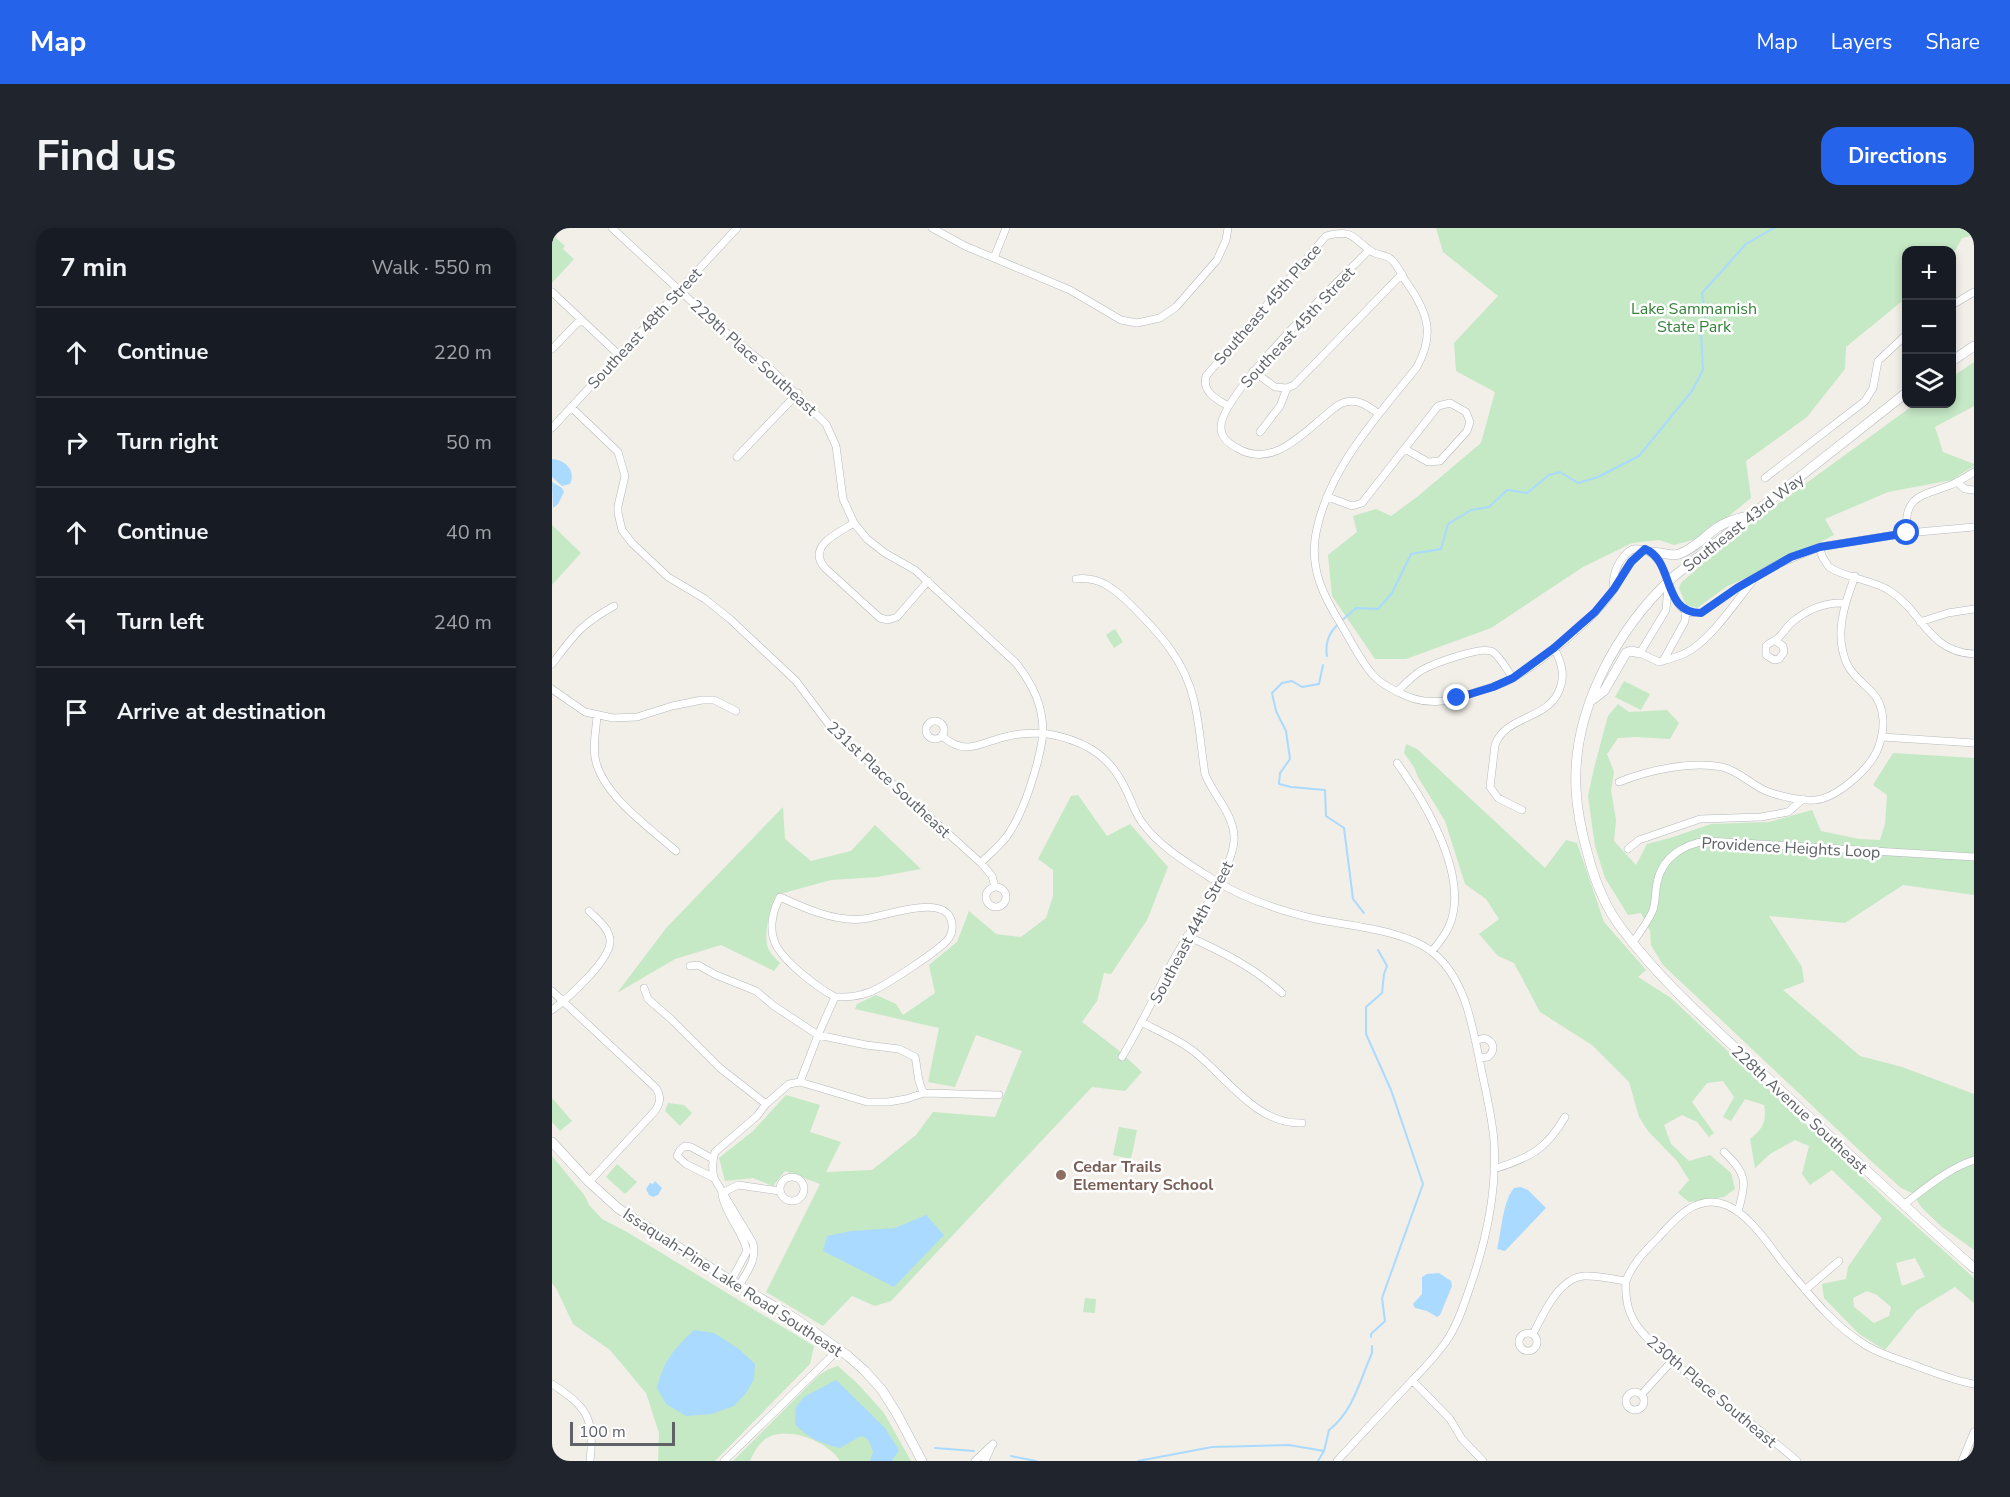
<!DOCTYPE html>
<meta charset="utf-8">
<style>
:root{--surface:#171b24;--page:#20242c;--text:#f1f3f6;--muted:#9ea1a6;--line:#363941;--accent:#2563eb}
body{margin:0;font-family:"Nunito Sans",sans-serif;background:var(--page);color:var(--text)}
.controls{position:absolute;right:18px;top:18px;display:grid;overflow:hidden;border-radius:12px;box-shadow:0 3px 9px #0003}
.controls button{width:54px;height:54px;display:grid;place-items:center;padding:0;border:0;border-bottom:2px solid var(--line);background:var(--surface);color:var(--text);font:30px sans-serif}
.scale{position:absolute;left:18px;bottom:15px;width:105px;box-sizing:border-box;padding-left:6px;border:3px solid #5f6368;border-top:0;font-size:16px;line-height:21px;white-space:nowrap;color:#5f6368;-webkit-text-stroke:4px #fff;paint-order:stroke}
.stop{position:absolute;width:18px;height:18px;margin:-14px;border:4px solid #2563eb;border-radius:50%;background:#fff}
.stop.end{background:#2563eb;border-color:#fff;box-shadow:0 2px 6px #0008}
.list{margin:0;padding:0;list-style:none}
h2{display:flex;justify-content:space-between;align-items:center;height:78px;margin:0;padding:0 24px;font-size:26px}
h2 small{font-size:20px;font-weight:400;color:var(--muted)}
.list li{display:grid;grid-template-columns:39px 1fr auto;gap:18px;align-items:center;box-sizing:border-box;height:90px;padding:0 24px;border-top:2px solid var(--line)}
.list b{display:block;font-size:22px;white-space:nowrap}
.list em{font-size:20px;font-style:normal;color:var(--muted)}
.icon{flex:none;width:33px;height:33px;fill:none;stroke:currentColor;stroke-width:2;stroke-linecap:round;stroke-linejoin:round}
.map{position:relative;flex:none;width:1422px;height:1233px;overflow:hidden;border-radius:18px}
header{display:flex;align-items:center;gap:36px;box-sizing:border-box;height:84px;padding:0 30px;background:var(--accent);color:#fff}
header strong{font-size:28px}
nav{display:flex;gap:33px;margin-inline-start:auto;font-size:21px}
.intro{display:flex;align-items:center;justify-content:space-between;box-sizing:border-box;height:144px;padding:0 36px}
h1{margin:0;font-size:42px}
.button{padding:15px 27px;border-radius:18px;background:var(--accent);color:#fff;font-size:21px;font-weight:700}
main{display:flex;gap:36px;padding:0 36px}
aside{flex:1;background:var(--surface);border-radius:18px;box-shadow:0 3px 9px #0003}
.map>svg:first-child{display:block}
.green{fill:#c5e8c5;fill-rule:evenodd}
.water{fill:#aadaff}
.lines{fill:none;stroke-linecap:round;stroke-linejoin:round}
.stream{stroke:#aadaff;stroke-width:2}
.minor-casing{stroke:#b5b8bc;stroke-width:8}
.secondary-casing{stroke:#b6babf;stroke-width:10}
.minor{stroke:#fff;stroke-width:7}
.secondary{stroke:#fff;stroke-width:9}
.route{stroke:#2563eb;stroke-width:8}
.education-dot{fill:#8d6e63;stroke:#fff;stroke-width:2}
.labels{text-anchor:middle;stroke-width:5;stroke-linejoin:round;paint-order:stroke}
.street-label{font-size:16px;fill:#5f6368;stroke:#fff}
.park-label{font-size:16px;fill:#348238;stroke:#fff}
.education-label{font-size:16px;font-weight:bold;fill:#785e54;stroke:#fff;text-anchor:start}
</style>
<header>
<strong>Map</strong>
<nav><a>Map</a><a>Layers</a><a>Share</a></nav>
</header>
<div class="intro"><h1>Find us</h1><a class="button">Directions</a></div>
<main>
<aside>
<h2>7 min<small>Walk · 550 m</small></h2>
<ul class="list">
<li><svg class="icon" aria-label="ahead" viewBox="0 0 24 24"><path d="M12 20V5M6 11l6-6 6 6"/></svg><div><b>Continue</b></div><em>220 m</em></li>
<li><svg class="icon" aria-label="right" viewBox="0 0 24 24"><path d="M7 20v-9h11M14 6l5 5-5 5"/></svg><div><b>Turn right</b></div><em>50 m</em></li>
<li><svg class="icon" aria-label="ahead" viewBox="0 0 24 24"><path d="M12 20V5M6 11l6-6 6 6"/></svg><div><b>Continue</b></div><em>40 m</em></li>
<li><svg class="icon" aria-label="left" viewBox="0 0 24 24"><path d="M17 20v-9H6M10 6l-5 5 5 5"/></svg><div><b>Turn left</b></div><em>240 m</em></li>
<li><svg class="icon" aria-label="arrive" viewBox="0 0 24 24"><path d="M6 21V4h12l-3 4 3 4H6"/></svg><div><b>Arrive at destination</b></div></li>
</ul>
</aside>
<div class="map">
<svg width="1422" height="1233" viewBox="0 0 1422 1233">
<rect width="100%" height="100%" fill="#f1efe8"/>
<!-- green -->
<path class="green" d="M884 0H1422V7L1410 10 1400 29V22H1354V70L1294 119 1293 141 1255 189 1194 233 1199 270 1151 309 1122 317 1107 312 1080 315 1031 339 939 400 854 431H823L780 368 776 327 805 304 801 288 824 281 839 288 865 269 929 215 943 164 904 143 902 115 946 68 891 24Z
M0 6 13 18 11 21 22 31 0 55Z
M1422 134V178L1383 199 1391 224 1422 236V238L1400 252 1336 264 1273 291 1282 307 1241 328 1174 359 1145 380 1134 377 1127 360 1129 355 1179 310 1363 176H1400V149Z
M0 297 29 325 0 357Z
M563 401 571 414 562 420 554 407Z
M1072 453 1098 466 1089 482 1063 469Z
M1066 476 1077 484 1115 482 1127 495 1118 511 1084 509 1066 510 1055 526 1062 544 1059 562 1064 592 1062 613 1084 637 1095 616 1118 610 1159 596 1217 594 1260 582 1269 603 1307 611 1328 612 1333 596 1335 567 1321 557 1341 525 1422 530V667L1351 657 1293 695 1217 688 1250 739 1252 754 1231 762 1308 828 1350 839 1422 866V1022L1390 999 1370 980 1360 965 1349 960 1306 921 1111 737 1099 717 1098 703 1089 685 1076 687 1053 650 1043 618 1036 568 1042 540 1056 488Z
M854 516 865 521 993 640 1014 612 1025 615 1052 694 1094 742 1086 749 1119 770 1336 973 1422 1050V1075L1403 1059 1365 1082 1333 1122 1307 1106 1272 1070 1270 1056 1294 1051 1296 1039 1330 990 1280 942 1258 957 1250 946 1257 918 1243 912 1218 926 1203 940 1198 911C1211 901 1215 893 1212 877L1193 871 1179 893 1171 889 1182 869 1171 853 1155 855 1140 874 1162 905 1157 909 1145 894 1130 887 1112 897 1119 916 1137 933 1158 927 1179 945 1183 961 1172 969 1137 974 1126 965 1137 952 1125 933 1096 903 1087 889 1077 854 1040 817 988 784 962 735 946 728 927 706 947 691 934 671 913 656 893 593 866 549 862 539 852 525ZM1363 1030 1373 1049 1350 1058 1344 1035ZM1315 1063 1325 1067 1339 1079 1337 1088 1322 1095 1302 1079 1301 1070Z
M526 567 555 608 578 596 616 639 595 692 559 746 552 745 545 773 530 794 565 821 590 844 573 863 540 859 339 1073 323 1078 300 1068 271 1098 214 1064 268 956 233 943 221 958 201 950 173 953 167 930 201 903 234 867 268 877 258 904 289 914 274 944 320 942 364 907 381 884 443 889 470 823 424 807 403 859 376 854 387 800 303 781 305 776 324 767 344 776 351 787 383 765 377 737 405 714 417 683 444 706 469 709 494 690 501 668V642L486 631 519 568Z
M231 579 233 611 259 633 299 623 323 597 369 641 325 649 279 652 224 667C218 679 211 707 216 720 218 725 224 731 228 735L222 743 169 717 123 731 65 765 115 699Z
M0 870 20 893 8 903 0 894Z
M116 875 132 877 140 885 128 898 113 883Z
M567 899 585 902 579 931 561 927Z
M0 928 33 968 37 977 50 991 75 1004 262 1118 258 1136 163 1233H106L107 1205 94 1165 58 1122 21 1096 5 1062 0 1055Z
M65 936 85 954 73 966 54 949Z
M533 1070 544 1071 543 1085 531 1084Z
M286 1138 306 1156 332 1185 359 1233H288C276 1213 231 1195 211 1213 205 1218 201 1226 198 1233H181L266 1148 277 1141Z"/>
<!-- water -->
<path class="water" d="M0 231C14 232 24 243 18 256L10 258 0 249Z
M0 254 10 260 12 264 6 276 1 280Z
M103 953 110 960 106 967 101 969 97 967 94 961 98 955 101 956Z
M969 959 976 962 994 980 953 1023 945 1021C950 1002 950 975 962 960Z
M374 987 392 1007 342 1059 271 1023 275 1008 299 1003 343 1000Z
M887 1045 899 1053 900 1058 888 1087 885 1089 875 1083 863 1080 861 1076 870 1066V1049L875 1046Z
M142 1102 162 1105 187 1121 203 1136 202 1151 194 1165 182 1178 159 1186 134 1188 114 1176 105 1160C112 1132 122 1121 142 1102Z
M284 1152 333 1200 347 1222 340 1233H318L321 1224 317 1213 311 1208 307 1209 288 1220C271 1216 255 1210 243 1196L244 1179 252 1169Z"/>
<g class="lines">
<!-- stream -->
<path class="stream" d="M775 428C771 404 788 395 804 380L826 381 840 365 859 326 889 321 896 296 919 282 937 279 955 262 975 265 997 247 1008 244 1026 255 1046 249 1087 228 1140 163 1151 142 1149 104 1154 94 1150 65 1194 16 1222 0
M771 437 767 456 750 459 740 453 730 455 720 465 724 483 734 503 738 531 728 545 727 556 739 559 773 562 774 588 792 600 801 671 812 685
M819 1109V1106L833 1093 830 1070 871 956 839 862 814 806V779L830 765 832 746 835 738 826 722
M383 1220 422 1223
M459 1228 484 1233
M586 1233 660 1219 737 1217 772 1223
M766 1233 772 1223 777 1202C801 1184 808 1152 820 1125V1118"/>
<!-- minor casing -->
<g class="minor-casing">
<path id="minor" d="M60 0 165 97 222 144 274 196 284 218 291 271 302 295 315 311 333 325 363 342 464 435C481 457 491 477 491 505 528 511 556 524 573 560 579 571 582 583 589 593 606 618 637 636 662 652 693 671 729 683 764 691 797 698 853 702 879 723 913 749 920 796 928 835 933 861 940 887 942 913 945 962 935 1010 919 1056 913 1074 907 1093 897 1109 886 1127 870 1142 856 1157 832 1182 808 1208 785 1233
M380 0 413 18 518 62 569 92 585 95 608 90 624 79 665 32 674 12 676 0
M817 22C790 50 666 168 669 200 669 209 677 216 685 220 720 241 750 206 775 186 781 181 787 175 794 174 808 171 817 179 827 186
M442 30 454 0
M0 64 67 127
M1400 77 1422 64
M0 121 29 91
M701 143 723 159 735 160
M676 178C664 171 650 164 654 148L774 8C802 0 802 12 819 23 825 28 834 26 840 32 846 38 850 48 855 55 876 85 883 106 865 139 825 189 776 241 764 305 757 341 772 369 790 398 800 415 809 434 822 448 828 455 836 459 844 463 874 480 896 474 927 463 938 460 951 456 961 450 991 433 1033 398 1055 371 1063 360 1069 348 1077 337 1081 331 1088 326 1093 321
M19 179 66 224 73 248 66 278V285L70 302 80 315 116 349 153 371 178 391 244 453 281 502 429 635 440 648 443 659
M0 200 185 0
M708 204 728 178 735 160 742 157 850 46
M185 229 246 165
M1213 250 1313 173 1321 160 1326 133 1354 107
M1405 254 1413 261 1422 262
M776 269 800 278 810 275 886 178 898 175 914 184 918 194 915 203 888 233 876 234 853 221
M302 295C286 305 254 318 273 340L328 390 336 392 345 389 376 353
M1355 305C1351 269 1368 268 1396 258 1405 255 1414 249 1422 244
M1267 319 1271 330 1277 339C1295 351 1320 351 1338 363 1371 384 1376 424 1422 426
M524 351C548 348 564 362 580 378 608 406 633 433 642 473 648 497 649 522 653 546 661 567 681 585 682 608 685 637 637 703 622 731 605 764 589 797 570 829
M1116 359 1114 382 1088 425 1107 434C1118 431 1130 428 1139 422 1162 407 1182 376 1200 354
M1061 363C1061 348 1063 337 1075 325 1078 322 1082 320 1087 321 1114 322 1114 362 1128 378 1134 385 1140 385 1149 385L1185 360 1226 336 1267 319 1355 305 1422 299
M1368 394 1396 385 1422 381
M1224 413 1231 418 1232 424 1227 431 1222 432 1214 427V418C1218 414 1223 413 1226 410 1231 406 1234 400 1239 395 1254 382 1273 374 1293 375
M1111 433 1133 393 1134 383
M0 436C23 406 28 397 62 378
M0 461 33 484 61 490 85 489 120 478 150 472H162L184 483
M845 464C853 456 860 448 870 442 881 436 930 417 941 424 949 430 955 442 961 450
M45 488C44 503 40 520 44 534 53 569 98 600 124 623
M374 502a9 9 0 1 1 18 0a9 9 0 1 1-18 0Z
M390 508C415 530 430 513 457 508 468 505 479 505 491 505 488 533 472 585 455 608 448 618 437 626 429 635
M1330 509 1422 515
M845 535C873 574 917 647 898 696 894 706 887 715 880 723
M1067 554C1097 542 1138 533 1170 539 1187 543 1198 556 1214 563 1227 568 1248 573 1263 572 1285 570 1316 542 1325 523 1333 504 1335 479 1319 463 1311 455 1300 447 1295 436 1282 407 1292 377 1303 348
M970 582 946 570 938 559 943 517C953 488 993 492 1006 465 1014 449 1010 435 1002 420
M1076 621 1087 612 1148 591 1209 589 1236 584 1251 571
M434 669a10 10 0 1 1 20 0a10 10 0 1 1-20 0Z
M635 708C671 724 701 739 730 765
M1081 714C1088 704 1096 694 1101 682 1104 673 1103 664 1105 655 1110 629 1132 616 1155 613L1422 629
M138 738 146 737 164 747 204 763 222 778 266 807 283 769C295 769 306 769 318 764 331 759 390 721 397 710 402 703 401 691 395 685 379 670 330 689 311 691 283 694 252 680 228 669 220 684 216 703 225 719 236 737 265 759 283 769
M92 760 96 771 119 791 168 840 214 876
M0 763 104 860C109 868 109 874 103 883L37 954
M0 782C15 771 60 731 58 712 57 700 45 691 37 683
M591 795C607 803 625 811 640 822 673 847 704 897 750 895
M923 813 932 810C942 813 944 822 936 829L927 830
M248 854 266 807 314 817 347 821 363 829C366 841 365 855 372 865
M1172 924C1196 947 1194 953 1186 984
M161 931 139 919 133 918 128 922 125 928 134 936 162 950
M942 941C977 930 994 922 1013 889
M228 961a12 12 0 1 1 24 0a12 12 0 1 1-24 0Z
M170 965 186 957 228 963
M170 967C174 988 191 1003 195 1023L179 1053
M1351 977C1374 960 1395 941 1422 932
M1074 1053C1073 1067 1075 1081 1082 1093 1089 1106 1102 1116 1113 1126 1155 1165 1203 1196 1245 1233
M187 1058C195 1043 205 1033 201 1015L162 950C160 940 160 934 163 924L205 888 214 876 237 856 248 854 315 874H336L354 871 372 865 447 867
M1253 1062 1287 1033
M967 1114a9 9 0 1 1 18 0a9 9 0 1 1-18 0Z
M981 1106C991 1086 1007 1050 1032 1048 1045 1047 1060 1051 1074 1053 1081 1035 1092 1024 1106 1010 1123 991 1145 965 1174 977 1196 985 1217 1017 1231 1035 1256 1065 1281 1098 1315 1118 1332 1128 1352 1133 1370 1140 1387 1146 1404 1153 1422 1156
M860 1152 898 1191 910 1211 931 1233
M0 1156C35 1179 43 1190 38 1233
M1074 1173a9 9 0 1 1 18 0a9 9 0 1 1-18 0Z
M1089 1167 1120 1133
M172 1233 287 1121
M423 1233 441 1216
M433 1233 439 1219
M1410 1233 1422 1204"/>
</g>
<!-- secondary casing -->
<g class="secondary-casing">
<path id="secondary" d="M1400 133 1422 118
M1354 165 1121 349C1065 401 1020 482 1024 561 1025 583 1030 606 1036 627 1043 654 1053 679 1070 701 1113 759 1170 806 1222 856 1288 918 1354 980 1422 1040
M1099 324C1108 323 1117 329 1127 326 1142 321 1153 308 1166 299 1176 293 1186 290 1197 288
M1040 472 1052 463 1074 425 1079 423 1088 425
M0 914 37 954 67 981 179 1053 244 1091 296 1128 313 1143 330 1162 345 1186 370 1233"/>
</g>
<!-- minor -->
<use href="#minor" class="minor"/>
<!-- secondary -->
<use href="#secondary" class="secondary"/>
</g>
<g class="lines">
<!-- route -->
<path class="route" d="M905 470 941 459 961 450 1002 420 1043 384 1062 361 1079 334 1093 321C1123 333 1109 385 1149 385L1185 360 1239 329 1268 319 1355 305"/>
</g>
<!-- markers -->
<circle class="education-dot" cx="509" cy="947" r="6"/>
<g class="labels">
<!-- street labels -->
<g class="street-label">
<text transform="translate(715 76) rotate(-49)" y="6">Southeast 45th Place</text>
<text transform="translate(745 99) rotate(-47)" y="6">Southeast 45th Street</text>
<text transform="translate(92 100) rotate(-47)" y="6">Southeast 48th Street</text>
<text transform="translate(202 129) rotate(42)" y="6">229th Place Southeast</text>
<text transform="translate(1191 294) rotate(-38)" y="6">Southeast 43rd Way</text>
<text transform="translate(337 551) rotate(43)" y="6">231st Place Southeast</text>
<text transform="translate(1239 619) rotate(3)" y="6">Providence Heights Loop</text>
<text transform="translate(639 704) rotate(-62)" y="6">Southeast 44th Street</text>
<text transform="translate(1248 881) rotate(43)" y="6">228th Avenue Southeast</text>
<text transform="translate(181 1054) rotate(33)" y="6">Issaquah-Pine Lake Road Southeast</text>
<text transform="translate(1160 1163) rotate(40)" y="6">230th Place Southeast</text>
</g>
<!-- park labels -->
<g class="park-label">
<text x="1142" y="86">Lake Sammamish<tspan x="1142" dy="18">State Park</tspan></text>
</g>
<!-- education labels -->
<g class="education-label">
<text x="521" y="944">Cedar Trails<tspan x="521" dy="18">Elementary School</tspan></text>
</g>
</g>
</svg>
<div class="controls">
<button>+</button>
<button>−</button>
<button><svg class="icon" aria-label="layers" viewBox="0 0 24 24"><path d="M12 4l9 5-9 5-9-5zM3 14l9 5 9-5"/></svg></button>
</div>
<div class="scale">100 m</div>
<div class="stop" style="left:1355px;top:305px"></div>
<div class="stop end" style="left:905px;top:470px"></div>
</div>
</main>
